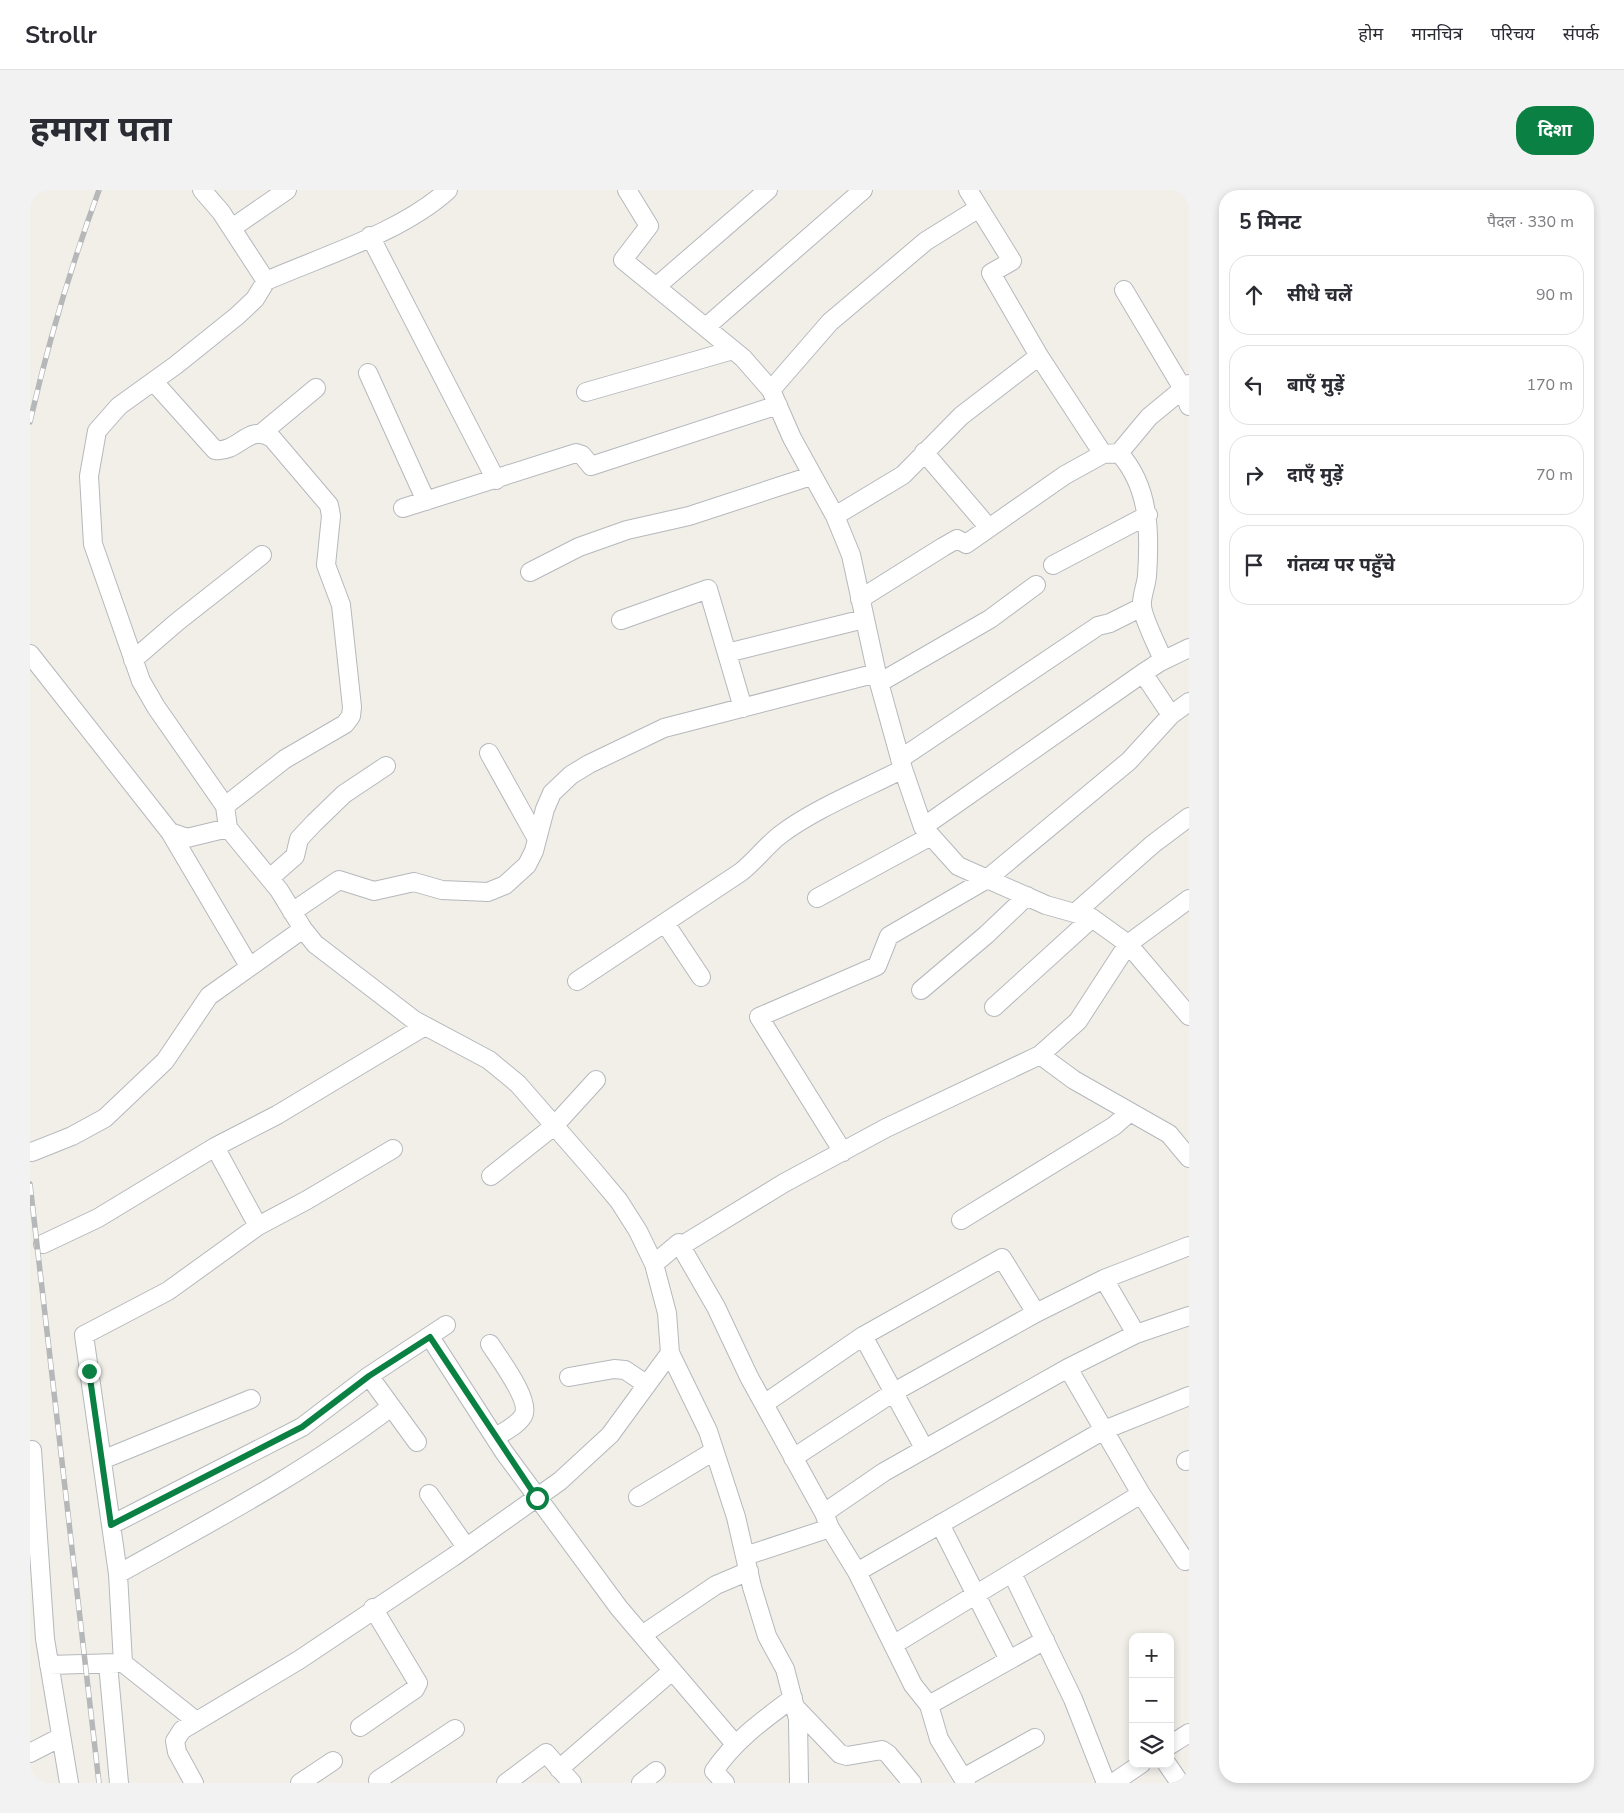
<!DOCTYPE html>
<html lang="hi">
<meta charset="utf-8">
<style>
:root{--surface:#fff;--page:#f2f2f3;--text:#2b2b33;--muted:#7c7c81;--line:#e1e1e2;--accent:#0b8043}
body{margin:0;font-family:"Nunito Sans","Noto Sans Devanagari",sans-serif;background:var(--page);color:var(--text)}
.controls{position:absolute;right:15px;bottom:15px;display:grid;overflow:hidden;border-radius:10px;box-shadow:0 2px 8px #0003}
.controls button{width:45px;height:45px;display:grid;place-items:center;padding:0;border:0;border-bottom:1px solid var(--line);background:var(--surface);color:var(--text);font:25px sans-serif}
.stop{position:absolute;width:15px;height:15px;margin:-11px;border:4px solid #0b8043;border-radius:50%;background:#fff}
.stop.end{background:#0b8043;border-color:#fff;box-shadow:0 1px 5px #0008}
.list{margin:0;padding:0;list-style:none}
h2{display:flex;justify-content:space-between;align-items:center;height:65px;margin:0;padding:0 20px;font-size:21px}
h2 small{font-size:16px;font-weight:400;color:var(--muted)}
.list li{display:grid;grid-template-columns:32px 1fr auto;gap:15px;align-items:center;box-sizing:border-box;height:80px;margin:0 10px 10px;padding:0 10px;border:1px solid var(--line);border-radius:20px}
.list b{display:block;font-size:19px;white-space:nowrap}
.list em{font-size:16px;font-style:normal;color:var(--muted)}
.icon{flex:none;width:28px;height:28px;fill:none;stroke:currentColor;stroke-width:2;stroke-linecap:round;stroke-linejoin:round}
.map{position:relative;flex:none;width:1159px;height:1593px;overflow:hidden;border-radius:20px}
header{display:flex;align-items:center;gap:30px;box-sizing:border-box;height:70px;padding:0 25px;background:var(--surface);border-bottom:1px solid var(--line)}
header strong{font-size:24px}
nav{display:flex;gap:28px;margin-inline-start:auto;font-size:18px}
.intro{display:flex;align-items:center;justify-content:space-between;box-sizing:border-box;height:120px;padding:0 30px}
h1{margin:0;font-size:35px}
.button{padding:12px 22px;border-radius:20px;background:var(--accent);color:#fff;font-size:18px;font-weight:700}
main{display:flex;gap:30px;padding:0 30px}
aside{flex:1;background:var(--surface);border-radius:20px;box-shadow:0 2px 8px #0003}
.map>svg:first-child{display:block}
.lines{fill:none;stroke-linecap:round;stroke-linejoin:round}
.minor-casing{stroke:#b5b8bc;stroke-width:20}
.minor{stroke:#fff;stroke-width:18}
.rail-casing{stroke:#b6b7b8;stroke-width:5.5}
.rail{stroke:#fff;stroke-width:4;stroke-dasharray:11;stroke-linecap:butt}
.route{stroke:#0b8043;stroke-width:6}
</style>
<header>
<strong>Strollr</strong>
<nav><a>होम</a><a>मानचित्र</a><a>परिचय</a><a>संपर्क</a></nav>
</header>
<div class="intro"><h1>हमारा पता</h1><a class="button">दिशा</a></div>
<main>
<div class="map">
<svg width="1159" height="1593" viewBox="0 0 1159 1593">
<rect width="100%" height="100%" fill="#f1efe8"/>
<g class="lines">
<!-- minor casing -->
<g class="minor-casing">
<path id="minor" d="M172 0 191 22 236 91 225 109 207 126 146 175 89 216 67 241 59 286 63 354 111 491 126 517 195 616 198 638
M597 0 619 36 593 70 713 168 741 200 762 248 805 326 821 365 848 489 873 579 893 637 928 676 1016 715 1062 728 1098 754 1159 826
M938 0 982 71 961 83 1009 166 1073 264 1089 263C1120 297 1120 343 1117 386 1116 396 1111 407 1112 416 1113 429 1128 457 1133 470L1113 483 1141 525
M202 38 257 0
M340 46 466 290
M236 91C293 66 372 42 418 0
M627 96 738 0
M1094 100 1153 199 1159 216
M676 137 833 0
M338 183 396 311
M124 192 185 260C209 263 218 233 242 248L299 315 301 326 296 375 311 415 322 517 321 526 315 534 255 569 195 616
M741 200 800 132 896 51 949 18
M556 202 703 160
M233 242 286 198
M894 262 959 338
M1089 263 1119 227 1159 194
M373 318 546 263 552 265 561 276 748 215
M805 326 873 285 931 226 1009 166
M1023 375 1118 325
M500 382 549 357 597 340 659 326 781 286
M830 409 913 357 927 349 936 354 1035 285 1073 264
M591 430 678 399 713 518
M697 463 834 429
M0 464 140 642 157 648 198 638 249 700 273 739 285 754 384 830 459 870 488 894 563 980 589 1011 608 1041 624 1074 637 1123 640 1163 678 1241 706 1327 722 1397 737 1446 755 1479 768 1529 769 1593
M103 470 147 432 232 365
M1126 474 1159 458
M849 493 960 429 1006 395
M459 563 507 649
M870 569 1068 436 1080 433 1112 417
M893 637 1113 483
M140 642 219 776
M240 688 265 666 269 649 284 633 314 604 356 576
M787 708 901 646
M262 722 309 690 344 701 384 692 412 700 458 702 475 695 497 675 504 661 515 619 522 603 541 585 559 574 634 538 847 483
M1045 723 1123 654 1159 627
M635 733 671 787
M547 791 711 682C725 671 736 656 750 645 784 619 834 599 873 579
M891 800 956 745 997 706
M964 817 1062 728
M1010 865 1044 890 1139 944 1159 968
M185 957 228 1036
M2 962 42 946 75 928 135 871 179 806 273 739
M813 962 729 827 847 776 859 746 957 689 1099 571 1141 525 1159 512
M461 986 524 936 566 890
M931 1030 1084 936 1100 922
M13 1054 68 1028 185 957 247 925 395 836
M651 1056 754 993 856 938 1010 865 1048 831 1098 754 1159 709
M624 1074 649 1053 686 1117 719 1187 794 1323 800 1338 827 1382 883 1495 899 1515 909 1549 936 1593
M1074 1089 1106 1144
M833 1146 894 1258
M400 1147 474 1262 589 1418 705 1554
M460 1154C468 1167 502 1211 493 1226 488 1235 473 1242 465 1248
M1038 1178 1111 1304 1155 1371
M339 1186 387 1252
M539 1187 584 1179 595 1180 616 1194
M734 1214 833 1146 972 1068 1006 1123
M2 1260 15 1449 39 1593
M763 1268 864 1202 1006 1123 1074 1089 1159 1056
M72 1270 221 1209
M1156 1271 1159 1270
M399 1304 436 1357
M608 1307 684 1261
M794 1323 854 1282 1038 1178 1106 1144 1159 1126
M910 1334 979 1470
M81 1335 272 1237 339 1186 416 1135
M715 1366 800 1338
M827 1382 1074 1240 1159 1206
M982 1383 1043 1509 1076 1593
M88 1384C181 1332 276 1282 361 1217
M612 1445 686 1395 719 1381
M863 1455 1111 1304
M78 1474 89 1593
M19 1475 88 1473
M899 1515 1015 1450
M765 1517 810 1564 817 1566 852 1560 858 1564 882 1593
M165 1530 93 1473 88 1384 54 1145 138 1101 228 1036 277 1010 363 959
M330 1537 385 1499 388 1493 343 1418
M1140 1555 1159 1543
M0 1563 31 1547
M1137 1574 1150 1593
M529 1579 642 1481
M933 1588 1005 1548
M348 1590 425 1539
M164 1593 147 1562 145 1551 152 1540 269 1470 423 1367 530 1291 580 1245 640 1163
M270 1593 303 1571
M476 1593 516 1563 542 1593
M611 1593 626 1581
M695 1593 684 1581C705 1550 733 1530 763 1508
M1083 1593 1111 1574"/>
</g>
<!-- minor -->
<use href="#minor" class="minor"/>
<!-- rail casing -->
<g class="rail-casing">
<path id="rail" d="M0 232C18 153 41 76 69 0
M0 994 69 1593"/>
</g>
<!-- rail -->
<use href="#rail" class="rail"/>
</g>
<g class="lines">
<!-- route -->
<path class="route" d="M59 1181 81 1335 272 1237 339 1186 400 1147 507 1308"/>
</g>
</svg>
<div class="controls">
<button>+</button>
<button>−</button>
<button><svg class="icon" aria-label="layers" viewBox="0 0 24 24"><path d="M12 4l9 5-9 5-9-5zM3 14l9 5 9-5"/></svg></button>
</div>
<div class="stop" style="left:507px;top:1308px"></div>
<div class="stop end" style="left:59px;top:1181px"></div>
</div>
<aside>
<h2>5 मिनट<small>पैदल · 330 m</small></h2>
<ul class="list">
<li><svg class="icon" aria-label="ahead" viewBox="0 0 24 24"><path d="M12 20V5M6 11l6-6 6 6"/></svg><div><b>सीधे चलें</b></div><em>90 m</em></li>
<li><svg class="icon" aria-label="left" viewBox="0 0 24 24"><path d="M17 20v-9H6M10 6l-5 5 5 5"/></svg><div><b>बाएँ मुड़ें</b></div><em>170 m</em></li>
<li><svg class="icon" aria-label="right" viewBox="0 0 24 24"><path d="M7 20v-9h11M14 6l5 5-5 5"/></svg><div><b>दाएँ मुड़ें</b></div><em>70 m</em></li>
<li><svg class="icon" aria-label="arrive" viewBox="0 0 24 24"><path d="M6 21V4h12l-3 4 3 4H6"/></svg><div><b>गंतव्य पर पहुँचे</b></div></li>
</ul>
</aside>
</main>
